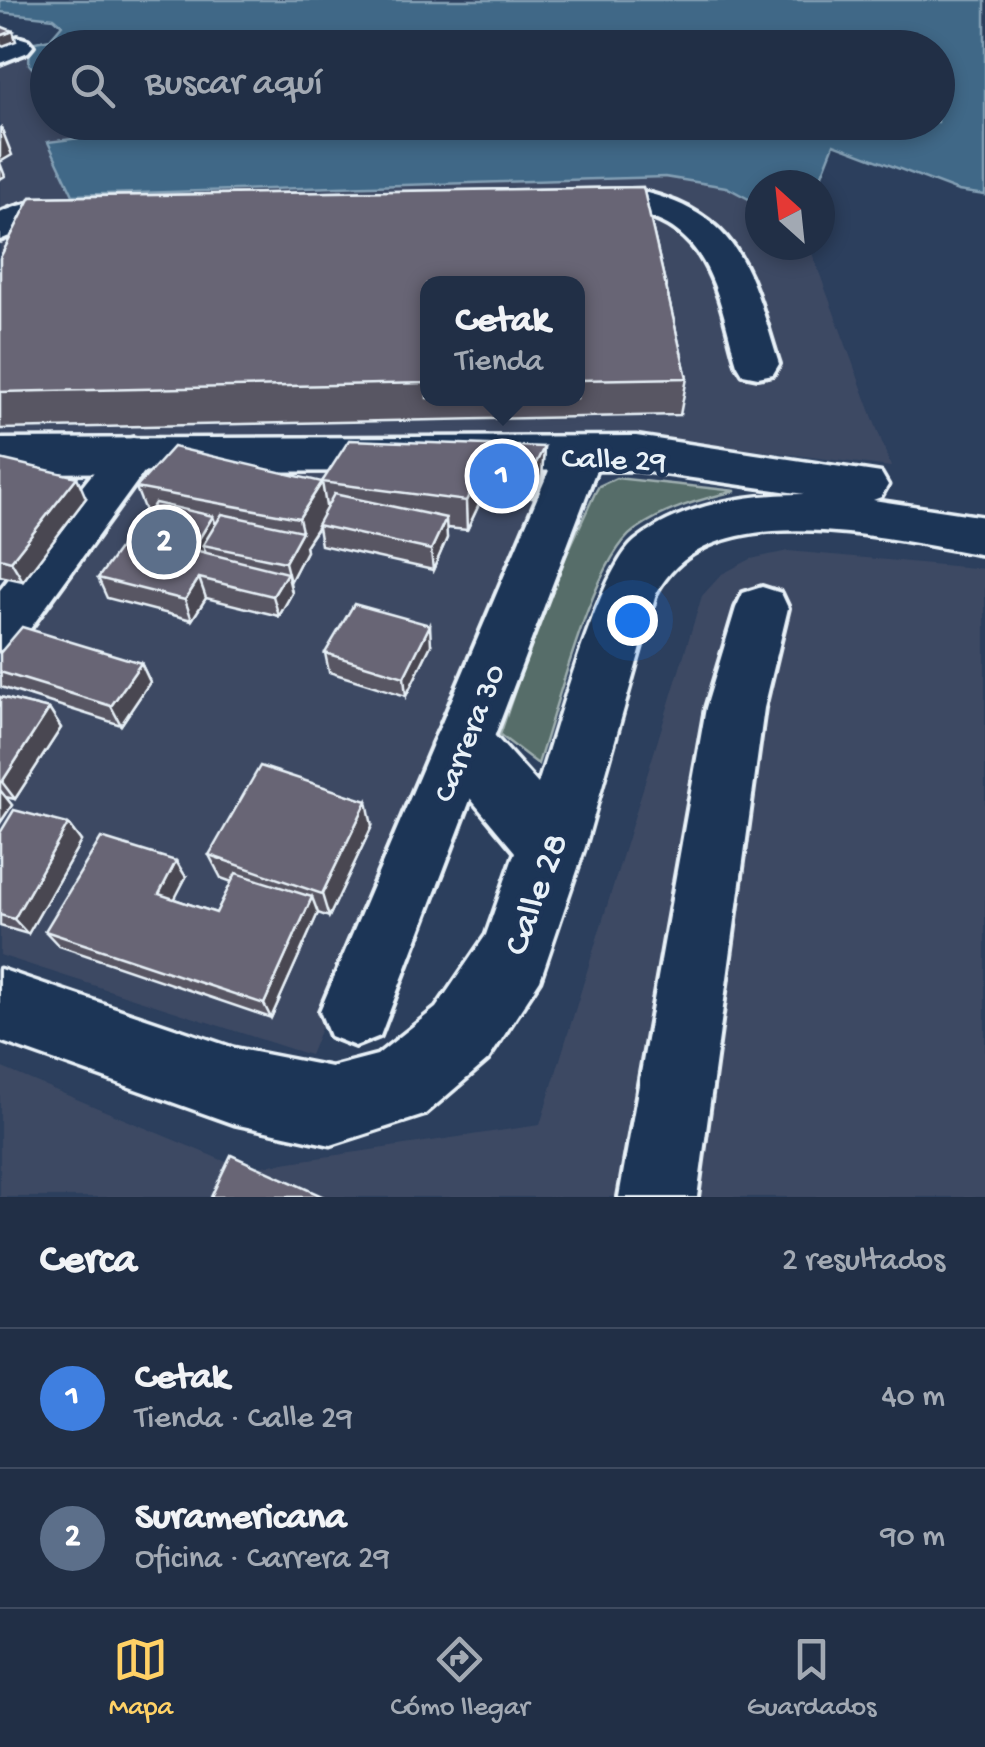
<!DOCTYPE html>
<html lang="es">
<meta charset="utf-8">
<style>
:root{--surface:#212f46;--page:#2d3b51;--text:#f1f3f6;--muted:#a2a9b3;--line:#3e4a5f;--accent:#ffd166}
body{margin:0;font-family:"Gochi Hand",sans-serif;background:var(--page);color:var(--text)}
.compass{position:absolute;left:745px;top:170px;width:90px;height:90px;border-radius:50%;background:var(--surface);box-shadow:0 5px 15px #0003;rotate:333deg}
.you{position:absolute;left:632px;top:620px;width:35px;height:35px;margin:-25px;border:8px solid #fff;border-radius:50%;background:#1a73e8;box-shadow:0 0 0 15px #1a73e833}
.badge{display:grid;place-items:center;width:65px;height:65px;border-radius:50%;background:var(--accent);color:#fff;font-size:32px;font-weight:700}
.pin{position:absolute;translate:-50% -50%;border:5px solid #fff;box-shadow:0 2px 10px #0006}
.popup{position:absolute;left:420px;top:276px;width:165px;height:130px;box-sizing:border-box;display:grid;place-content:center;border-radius:20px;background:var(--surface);filter:drop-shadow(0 2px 8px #0005);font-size:32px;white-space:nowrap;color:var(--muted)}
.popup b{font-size:38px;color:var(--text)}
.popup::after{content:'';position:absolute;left:50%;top:100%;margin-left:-20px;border:20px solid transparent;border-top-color:var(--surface)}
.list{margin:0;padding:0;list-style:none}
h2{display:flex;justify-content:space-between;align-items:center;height:130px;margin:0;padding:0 40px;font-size:42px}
h2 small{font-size:32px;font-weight:400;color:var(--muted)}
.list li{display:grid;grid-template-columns:65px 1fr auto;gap:30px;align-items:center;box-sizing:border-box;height:140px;padding:0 40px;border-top:2px solid var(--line)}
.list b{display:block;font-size:38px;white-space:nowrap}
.list p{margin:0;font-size:32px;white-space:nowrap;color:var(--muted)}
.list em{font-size:32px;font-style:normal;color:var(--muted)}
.icon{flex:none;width:55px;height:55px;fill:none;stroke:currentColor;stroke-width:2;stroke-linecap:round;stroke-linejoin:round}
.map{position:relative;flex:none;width:985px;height:1197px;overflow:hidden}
.search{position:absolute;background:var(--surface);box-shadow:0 5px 15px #0003;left:30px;right:30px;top:30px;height:110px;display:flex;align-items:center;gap:25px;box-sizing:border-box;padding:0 35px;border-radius:55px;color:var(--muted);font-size:38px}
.sheet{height:410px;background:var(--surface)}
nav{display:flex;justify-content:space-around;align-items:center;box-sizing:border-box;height:140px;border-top:2px solid var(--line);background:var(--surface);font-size:28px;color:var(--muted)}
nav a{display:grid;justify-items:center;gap:5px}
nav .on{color:var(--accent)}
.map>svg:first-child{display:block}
.built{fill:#3e4a64;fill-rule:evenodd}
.green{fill:#566d69;stroke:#9fafb0;stroke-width:2.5}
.water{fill:#3f6887;stroke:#839fb4;stroke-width:2.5}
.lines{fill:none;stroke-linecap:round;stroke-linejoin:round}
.minor-casing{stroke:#e8f1f8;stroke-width:8}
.major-casing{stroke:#e8f1f8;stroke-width:7}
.minor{fill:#1d3557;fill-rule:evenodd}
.major{fill:#1d3557;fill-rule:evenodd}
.wall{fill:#595764;stroke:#e8f1f8;stroke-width:2.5;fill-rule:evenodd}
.shaded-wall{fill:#494751;stroke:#e8f1f8;stroke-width:2.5}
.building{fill:#686574;stroke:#e8f1f8;stroke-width:2.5}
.labels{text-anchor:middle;stroke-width:9;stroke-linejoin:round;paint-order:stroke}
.street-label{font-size:32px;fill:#e8f1f8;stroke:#1d3557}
.near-street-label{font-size:38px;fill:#e8f1f8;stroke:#1d3557}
</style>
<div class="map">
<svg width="985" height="1197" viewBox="0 0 985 1197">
<rect width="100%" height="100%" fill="#2c3f5d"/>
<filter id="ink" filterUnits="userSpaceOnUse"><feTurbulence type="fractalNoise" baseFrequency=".01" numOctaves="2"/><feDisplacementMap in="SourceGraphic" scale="20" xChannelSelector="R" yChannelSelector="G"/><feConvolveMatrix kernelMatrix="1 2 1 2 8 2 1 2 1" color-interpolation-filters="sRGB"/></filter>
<g filter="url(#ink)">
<!-- built -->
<path class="built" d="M30 43 39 80 47 86 48 122 92 123 97 136 665 177 726 187 760 205V245H809L891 467 612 432 0 438V58ZM427 284H577V398H427Z
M146 470 549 471 310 1055 0 955V663Z
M788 551 985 569V1197H0V1067L243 1169 540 1125 702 596 722 574 751 559Z"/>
<!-- green -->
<path class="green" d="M616 478 736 491C701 499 665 509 635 530 593 559 556 711 538 764L500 735 543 606 595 493 599 486Z"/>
<!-- water -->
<path class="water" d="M0 0H985V195L958 191 834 144 818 185H760V205L726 187 665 177 73 195 48 142 96 136 92 123 938 122V48H48L47 86 29 64 30 43 50 39 62 25 54 18 0 12Z"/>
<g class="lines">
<!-- minor casing -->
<g class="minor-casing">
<path id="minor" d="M18 37 28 40 33 46 28 52 0 63V43Z
M647 193C745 218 752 280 779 364L773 374 758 377 743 374 737 364C720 306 713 231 641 215 616 209 589 219 563 213L558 205 563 197Z
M93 199 106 202 111 210 106 218 39 223 0 240V213C30 199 61 199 93 199Z
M133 438 149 443 156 454 149 465 19 644 0 650V590L117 443Z
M579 438 595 443 602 454 380 1036 355 1046 330 1036 320 1011 556 454 563 443Z
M762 587 781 593 788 608 764 708 697 1197H619L706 708 736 608 743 593Z"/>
</g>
<!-- major casing -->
<g class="major-casing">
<path id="major" d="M636 436 881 473 888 485 881 497 873 500 985 517V555C894 541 710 490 656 594L585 847 540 980 488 1060 424 1115 331 1145 234 1124 0 1041V969L234 1048 331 1067 377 1055 436 1008 486 935 515 852 441 763 432 744 441 725 463 717 485 725 538 784C555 733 599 570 635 541 682 504 746 494 804 494L636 470 0 473V439Z"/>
</g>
<!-- minor -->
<use href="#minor" class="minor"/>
<!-- major -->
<use href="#major" class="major"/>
</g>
<!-- wall -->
<path class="wall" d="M643 187 687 378 680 415 0 429V258L31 197ZM427 284H577V398H427Z
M544 447 542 476 532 498 484 494 467 530 446 528 447 538 433 570 321 545 318 527 305 546 306 551 290 582 292 593 279 616 206 598 192 620 107 598 98 578 136 536 135 533 147 516 136 488 322 482Z
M0 459 86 498 23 581 0 576Z
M431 645 406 696 329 672 325 653Z
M0 653 141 663 150 682 121 725 1 687Z
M0 697 49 709 61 728 15 799 5 797 12 805 0 823Z
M68 824 81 841 28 934 0 926V833Z
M372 826 329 917 318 913 271 1018 59 946 45 931 186 877 174 899 216 913 232 882 221 878 209 855Z"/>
<!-- shaded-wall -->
<path class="shaded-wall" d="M13 31 16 41 0 47V36Z
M1 127 12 155 0 162V128Z
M0 163 5 176 0 179Z
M544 447 542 476 532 498 533 469Z
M484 464V494L467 530 466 501Z
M77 477 86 498 23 581 11 561Z
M322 482 327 512 305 546 306 551 290 582 285 562 302 531 299 518Z
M213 516 219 536 203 545 207 557 201 567 194 547Z
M446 518 447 538 433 570 431 550Z
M287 573 292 593 279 616 273 596Z
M199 578 206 598 192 620 185 600Z
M430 625 431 645 406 696 404 677Z
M141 663 150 682 121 725 111 706Z
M49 709 61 728 15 799 2 782Z
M0 790 12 805 0 823Z
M367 801 372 826 329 917 322 894Z
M68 824 81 841 28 934 14 919Z
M176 861 186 877 169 910 159 894Z
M312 897 318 913 271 1018 264 1004Z"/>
<!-- building -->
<path class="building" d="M0 26 13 31 0 36Z
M643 187 687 378 577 380V284H427V383L0 392V258L31 197Z
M349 440 544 447 533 469 484 464 466 501 322 482Z
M173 447 322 482 299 518 136 488Z
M0 459 77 477 11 561 0 558Z
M334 494 446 518 431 550 317 525Z
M155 503 213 516 194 547 135 533Z
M222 514 302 531 285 562 203 545Z
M130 534 287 573 273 596 199 578 185 600 98 578Z
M354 604 430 625 404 677 325 653Z
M22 627 141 663 111 706 0 672V653Z
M0 697 49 709 2 782 0 781Z
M260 766 367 801 322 894 209 855Z
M14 810 68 824 14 919 0 915V833Z
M101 838 176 861 159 894 216 913 236 873 312 897 264 1004 45 931Z
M231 1155 324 1197H211Z"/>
</g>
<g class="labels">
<!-- street labels -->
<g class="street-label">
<text transform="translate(614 457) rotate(2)" y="11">Calle 29</text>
<text transform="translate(467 732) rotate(-68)" y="11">Carrera 30</text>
</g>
<!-- near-street labels -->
<g class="near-street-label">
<text transform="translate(533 893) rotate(-70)" y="13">Calle 28</text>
</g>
</g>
</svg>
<svg class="compass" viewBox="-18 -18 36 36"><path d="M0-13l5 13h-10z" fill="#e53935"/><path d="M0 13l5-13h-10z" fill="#a2a9b3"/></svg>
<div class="you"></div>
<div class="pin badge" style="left:502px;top:476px;background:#3f7fe0">1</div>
<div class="popup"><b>Cetak</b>Tienda</div>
<div class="pin badge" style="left:164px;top:542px;background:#5c6f8a">2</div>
<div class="search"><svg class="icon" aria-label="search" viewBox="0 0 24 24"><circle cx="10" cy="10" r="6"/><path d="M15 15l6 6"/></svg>Buscar aquí</div>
</div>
<section class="sheet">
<h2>Cerca<small>2 resultados</small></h2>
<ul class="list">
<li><span class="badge" style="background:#3f7fe0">1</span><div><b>Cetak</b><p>Tienda · Calle 29</p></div><em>40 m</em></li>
<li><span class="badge" style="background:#5c6f8a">2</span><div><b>Suramericana</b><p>Oficina · Carrera 29</p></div><em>90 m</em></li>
</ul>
</section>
<nav>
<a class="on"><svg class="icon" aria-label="map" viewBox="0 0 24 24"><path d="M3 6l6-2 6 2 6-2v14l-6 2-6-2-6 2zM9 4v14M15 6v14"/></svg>Mapa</a>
<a><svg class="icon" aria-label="directions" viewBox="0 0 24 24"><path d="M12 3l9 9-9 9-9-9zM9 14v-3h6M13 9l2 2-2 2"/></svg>Cómo llegar</a>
<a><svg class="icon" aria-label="saved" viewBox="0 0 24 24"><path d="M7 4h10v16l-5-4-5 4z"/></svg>Guardados</a>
</nav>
